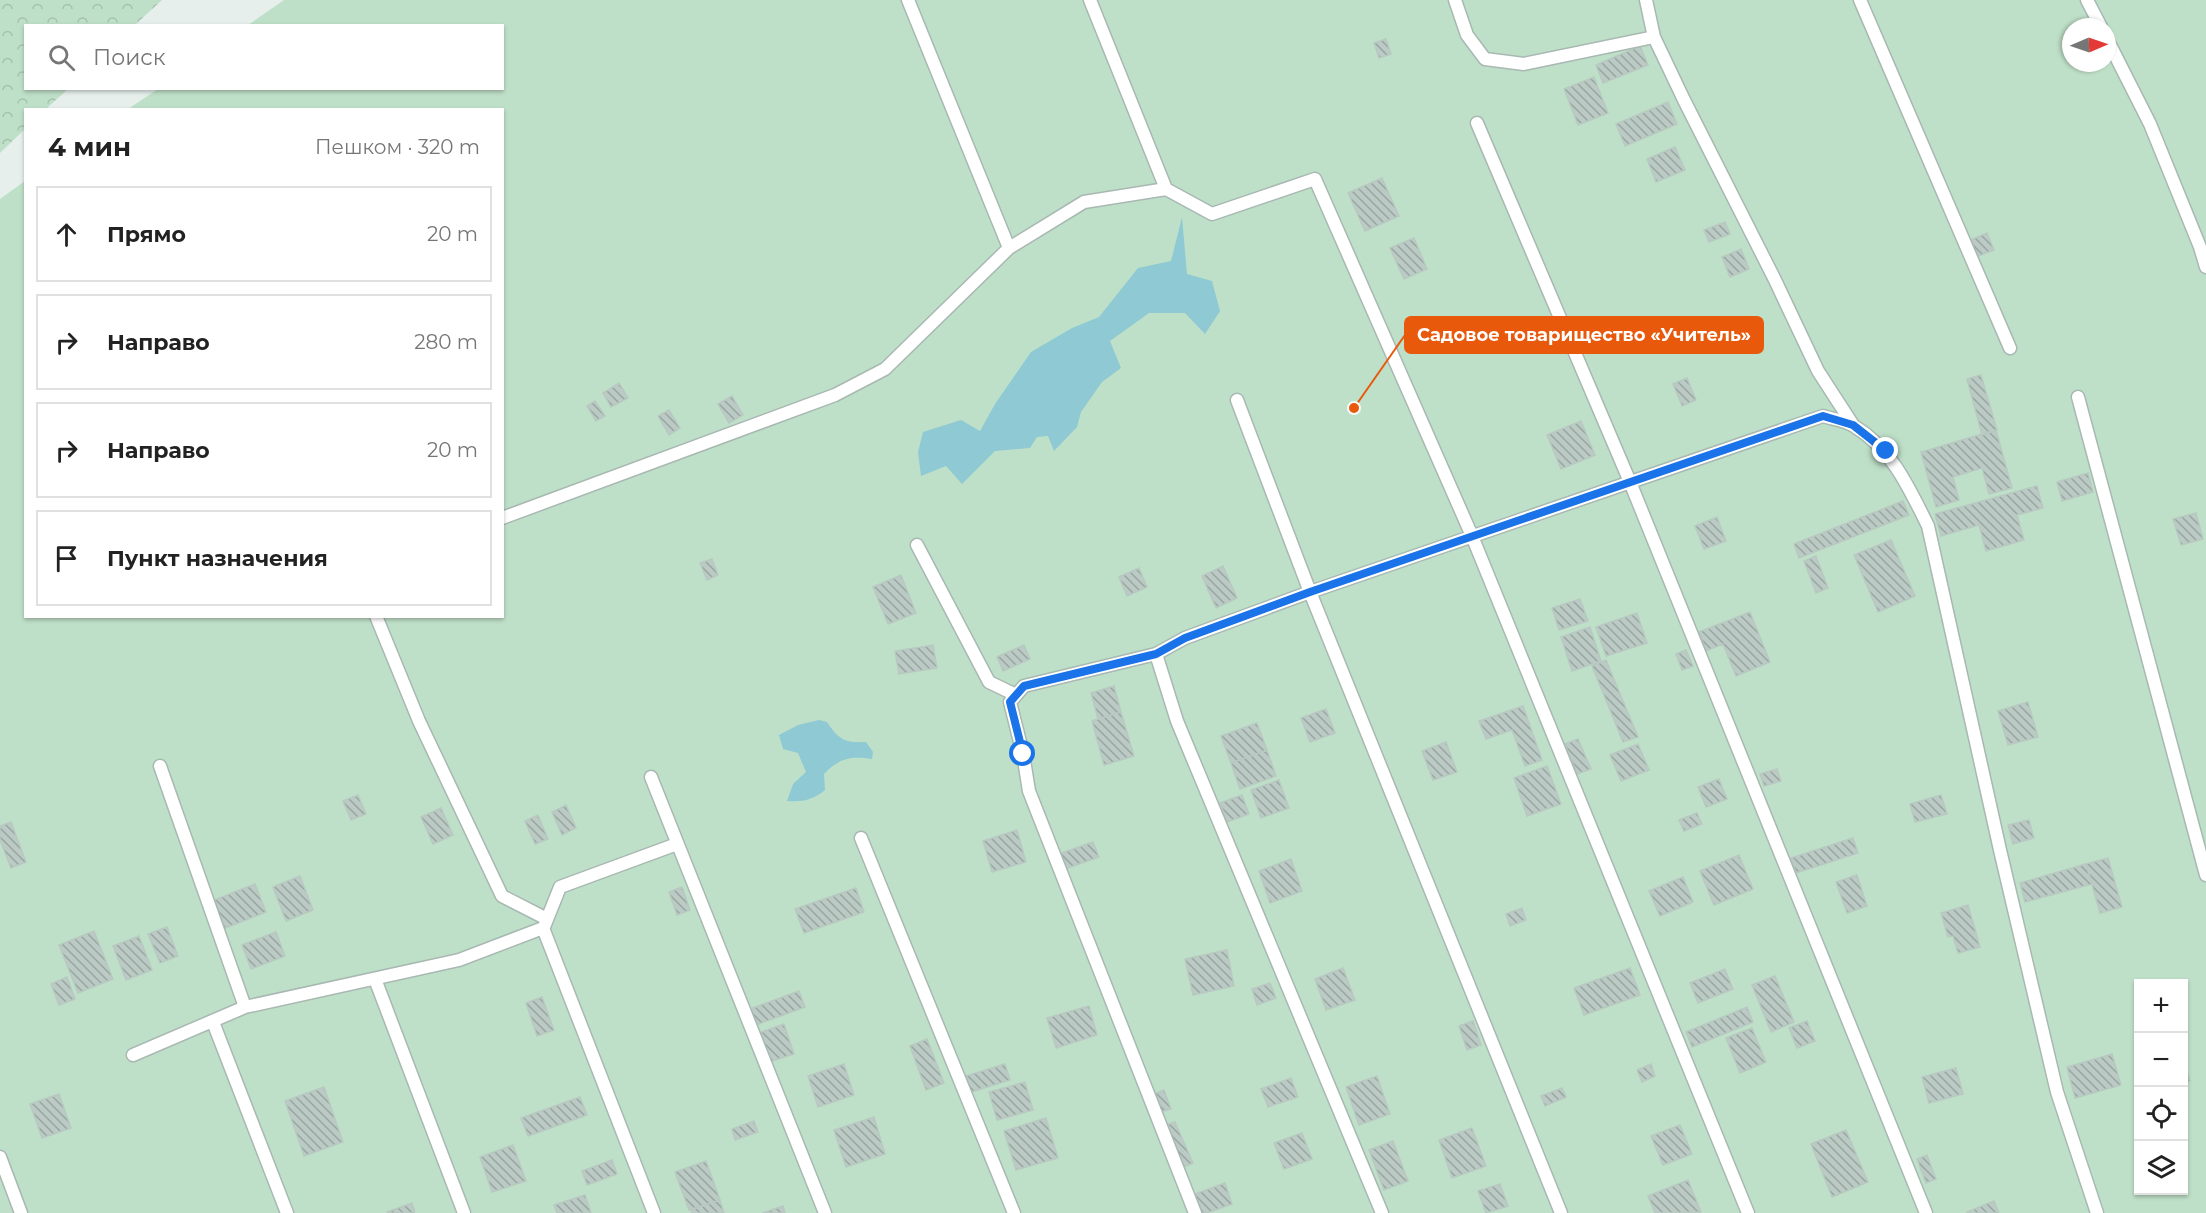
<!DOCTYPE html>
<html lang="ru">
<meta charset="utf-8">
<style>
:root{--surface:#fff;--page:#f2f2f2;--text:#222;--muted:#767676;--line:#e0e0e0}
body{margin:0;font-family:Montserrat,sans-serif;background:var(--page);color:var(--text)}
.controls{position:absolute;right:18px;bottom:18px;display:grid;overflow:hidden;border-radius:0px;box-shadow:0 2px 4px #0004}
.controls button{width:54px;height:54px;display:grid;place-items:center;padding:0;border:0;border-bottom:2px solid var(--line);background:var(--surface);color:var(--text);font:30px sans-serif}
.compass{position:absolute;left:2062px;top:18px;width:54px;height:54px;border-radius:50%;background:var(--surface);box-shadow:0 2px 4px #0004;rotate:88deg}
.stop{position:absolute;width:18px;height:18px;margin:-14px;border:4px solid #1a73e8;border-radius:50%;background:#fff}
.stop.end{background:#1a73e8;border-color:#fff;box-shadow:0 2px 6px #0008}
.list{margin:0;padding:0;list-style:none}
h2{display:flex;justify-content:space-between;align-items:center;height:78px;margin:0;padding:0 24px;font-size:26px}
h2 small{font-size:20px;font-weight:400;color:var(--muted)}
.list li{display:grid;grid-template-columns:39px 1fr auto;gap:18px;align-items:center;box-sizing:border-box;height:96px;margin:0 12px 12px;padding:0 12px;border:2px solid var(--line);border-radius:0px}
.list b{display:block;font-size:22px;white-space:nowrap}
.list em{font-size:20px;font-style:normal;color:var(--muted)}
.icon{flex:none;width:33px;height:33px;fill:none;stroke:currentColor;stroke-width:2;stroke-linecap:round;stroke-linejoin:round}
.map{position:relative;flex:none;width:2206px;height:1213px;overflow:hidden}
.search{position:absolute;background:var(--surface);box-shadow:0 2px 4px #0004;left:24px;top:24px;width:480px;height:66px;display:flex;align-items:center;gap:15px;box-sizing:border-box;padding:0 21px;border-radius:0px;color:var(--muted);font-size:22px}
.panel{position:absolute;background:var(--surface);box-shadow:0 2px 4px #0004;left:24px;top:108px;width:480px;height:510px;border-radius:0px}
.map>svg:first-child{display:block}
.green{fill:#bfe0c8;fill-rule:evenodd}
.forest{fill:url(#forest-crowns)}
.water{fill:#8ec9d4}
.building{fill:url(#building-back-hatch);stroke:#b8c9c2;stroke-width:1.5}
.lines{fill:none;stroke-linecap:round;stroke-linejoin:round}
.service-casing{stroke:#a8b8b2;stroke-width:15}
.service{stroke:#fff;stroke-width:12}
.route{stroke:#1a73e8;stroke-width:8}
.leader{fill:none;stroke:#e8590c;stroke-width:2}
.callout-dot{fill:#e8590c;stroke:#f7fbf9;stroke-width:2}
.callout{fill:#e8590c;stroke:#e8590c;stroke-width:2}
.callout-label{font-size:18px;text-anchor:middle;font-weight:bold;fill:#fff}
</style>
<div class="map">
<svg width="2206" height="1213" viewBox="0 0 2206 1213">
<defs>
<pattern id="forest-crowns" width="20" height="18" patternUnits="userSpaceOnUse" patternTransform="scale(1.5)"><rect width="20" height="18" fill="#bfe0c8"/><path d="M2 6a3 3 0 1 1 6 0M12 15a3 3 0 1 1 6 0" fill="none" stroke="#a4c1ad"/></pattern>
<pattern id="building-back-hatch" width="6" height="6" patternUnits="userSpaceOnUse" patternTransform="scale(1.5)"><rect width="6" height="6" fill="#bbcac4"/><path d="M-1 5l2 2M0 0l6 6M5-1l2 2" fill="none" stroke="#98a6a0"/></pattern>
</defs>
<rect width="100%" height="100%" fill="#e6efeb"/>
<!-- green -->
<path class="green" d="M284 0H2206V1213H0V199L25 181 26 616H502V110L128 109 158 89 502 88V26L248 25ZM2071 27H2107V63H2071ZM2138 984H2184V1190H2138Z"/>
<!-- forest -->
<path class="forest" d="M0 0H162L135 25 26 26V88L68 89 46 109 26 110 25 129 0 153Z"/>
<!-- water -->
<path class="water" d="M1182 217 1187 274 1212 281 1220 311 1205 334 1185 313H1149L1110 341 1121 368 1102 382 1081 412 1077 427 1054 451 1048 436 1037 437 1030 448 995 451 962 484 946 466 921 476 918 452 923 432 961 420 980 431 995 404 1031 352 1072 328 1099 317 1138 268 1171 261Z
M819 720 827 722C839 740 845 743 866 742L873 752 872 759C851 756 839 758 824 774L825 790C813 800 803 802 787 801L793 784 806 772 798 753 783 749 779 735 798 725Z"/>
<!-- building -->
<path class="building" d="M1386 39 1391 54 1379 58 1374 43Z
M1640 46 1648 65 1603 83 1596 65Z
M1594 77 1608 113 1578 125 1564 89Z
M1668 102 1677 124 1625 146 1616 124Z
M1675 147 1685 170 1656 182 1647 159Z
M1382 178 1399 216 1365 231 1348 193Z
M1725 222 1730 234 1709 242 1704 230Z
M1987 233 1994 250 1973 258 1966 242Z
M1414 238 1427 269 1404 279 1390 248Z
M1741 249 1749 269 1730 277 1722 257Z
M1981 375 1997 430 1982 435 1967 379Z
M1687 378 1696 400 1682 406 1673 384Z
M619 383 628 398 611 407 603 393Z
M732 396 743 415 729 423 718 404Z
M595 401 605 416 596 421 587 406Z
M669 410 680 428 669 435 658 416Z
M1581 421 1595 455 1561 469 1547 435Z
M1996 430 2012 488 1989 494 1982 468 1953 477 1959 500 1936 507 1921 452Z
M2088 473 2093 492 2062 501 2057 482Z
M2037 486 2043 508 2017 515 2024 540 1986 551 1979 525 1941 536 1935 514Z
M1903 501 1909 515 1799 558 1794 544Z
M2196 513 2203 539 2181 545 2173 519Z
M1717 517 1726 541 1704 549 1695 526Z
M1891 540 1915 596 1878 612 1854 555Z
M1816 556 1828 588 1816 593 1804 561Z
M712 559 718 575 707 580 700 563Z
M1223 566 1237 598 1216 608 1202 576Z
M1139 568 1147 587 1127 596 1119 577Z
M901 575 916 613 888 624 873 587Z
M1580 599 1588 621 1559 630 1552 608Z
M1750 612 1770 662 1736 676 1723 644 1706 651 1699 632Z
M1637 613 1647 643 1606 656 1596 627Z
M1590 627 1601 661 1572 671 1561 637Z
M933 645 937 668 899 674 895 651Z
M1024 645 1030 659 1003 671 997 657Z
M1686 650 1693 666 1682 670 1676 654Z
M1606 660 1638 737 1623 742 1592 666Z
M1114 686 1121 712 1098 719 1091 693Z
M2028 702 2038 737 2008 745 1998 711Z
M1523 706 1542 760 1525 766 1512 730 1486 739 1479 721Z
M1326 709 1335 733 1310 742 1301 718Z
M1121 712 1134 756 1104 765 1092 721Z
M1257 723 1267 750 1231 763 1221 736Z
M1578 739 1591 769 1577 774 1565 744Z
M1446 742 1457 772 1433 780 1422 751Z
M1638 744 1649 770 1621 781 1610 755Z
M1267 750 1276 776 1240 789 1231 763Z
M1547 766 1561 804 1527 816 1514 778Z
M1777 769 1781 781 1764 786 1760 774Z
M1719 779 1727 799 1706 807 1698 787Z
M1279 780 1289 808 1261 818 1251 790Z
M358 795 366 814 351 820 343 801Z
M1242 795 1249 814 1227 822 1220 803Z
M1941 795 1947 814 1915 822 1910 804Z
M566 805 576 828 562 835 552 812Z
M441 808 453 835 433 844 421 817Z
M1697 813 1702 824 1684 831 1679 820Z
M538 815 548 839 535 844 525 821Z
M2029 820 2034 838 2013 844 2008 825Z
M11 822 26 862 11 868 0 840V826Z
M1017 830 1026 862 992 872 983 841Z
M1853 838 1858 853 1796 873 1791 858Z
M1093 842 1099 857 1065 869 1059 854Z
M1739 855 1753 889 1714 905 1700 871Z
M2108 858 2122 907 2100 913 2086 864Z
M1291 859 1302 891 1270 903 1259 871Z
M2086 864 2092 884 2025 902 2020 883Z
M1857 875 1867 906 1847 913 1836 882Z
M300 876 313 910 286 921 273 887Z
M1683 877 1693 902 1660 916 1649 891Z
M255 884 266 912 223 929 212 901Z
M682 887 690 910 677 915 669 892Z
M856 888 864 912 804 933 795 909Z
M1968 905 1980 947 1958 953 1953 936 1948 937 1941 913Z
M1522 908 1526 920 1510 926 1506 914Z
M167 927 178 956 160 963 148 934Z
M94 931 113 979 78 993 59 945Z
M276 932 285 956 251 969 242 945Z
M139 936 152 970 126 980 113 946Z
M1227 950 1234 986 1193 995 1185 959Z
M1343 968 1355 1000 1326 1010 1315 979Z
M1630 968 1640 995 1584 1015 1574 988Z
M1725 969 1733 989 1698 1003 1690 983Z
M1775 976 1794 1022 1771 1032 1752 985Z
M67 977 75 999 59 1005 51 984Z
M1270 983 1276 998 1257 1005 1252 989Z
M799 991 805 1007 756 1025 750 1009Z
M542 997 554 1030 537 1036 526 1003Z
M1089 1006 1097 1035 1056 1048 1047 1018Z
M1747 1007 1753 1022 1692 1047 1686 1032Z
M1473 1021 1481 1045 1467 1050 1459 1026Z
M1807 1021 1815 1041 1797 1048 1789 1028Z
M784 1024 794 1054 769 1062 759 1033Z
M1752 1028 1766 1062 1740 1073 1726 1038Z
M927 1039 944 1083 926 1090 910 1046Z
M2112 1054 2121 1085 2075 1098 2067 1067Z
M2184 1063 2190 1081 2184 1083Z
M844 1064 854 1095 818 1107 808 1076Z
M1005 1064 1010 1080 971 1092 966 1076Z
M1651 1064 1655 1076 1642 1082 1637 1070Z
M1956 1068 1963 1094 1929 1103 1922 1077Z
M1377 1076 1390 1114 1359 1125 1346 1087Z
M1291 1078 1298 1097 1268 1107 1261 1089Z
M1025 1082 1033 1110 997 1120 989 1092Z
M324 1087 343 1142 304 1156 285 1101Z
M1562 1088 1566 1097 1545 1106 1541 1096Z
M1164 1090 1171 1109 1160 1112 1154 1094Z
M59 1094 71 1128 42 1138 30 1104Z
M580 1097 587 1115 528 1136 521 1118Z
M874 1117 885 1154 846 1167 834 1130Z
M1046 1118 1058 1158 1016 1170 1004 1131Z
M754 1121 758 1132 735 1140 732 1129Z
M1175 1122 1193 1163 1184 1167 1166 1125Z
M1680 1125 1692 1154 1663 1165 1651 1136Z
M1472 1128 1486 1166 1452 1178 1439 1140Z
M1846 1130 1868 1182 1832 1197 1811 1144Z
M1302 1133 1312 1159 1284 1169 1274 1143Z
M1393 1141 1408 1181 1384 1190 1369 1150Z
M513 1145 526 1181 492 1192 480 1157Z
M1927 1155 1936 1179 1926 1183 1917 1159Z
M612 1160 617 1174 587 1185 582 1171Z
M706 1161 720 1200 689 1210 675 1172Z
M1688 1180 1701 1212 1655 1213 1648 1196Z
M1225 1183 1232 1204 1207 1213H1201L1195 1194Z
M1500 1184 1508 1206 1486 1213 1478 1191Z
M585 1195 591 1213H557L554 1205Z
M720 1200 724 1213H692L691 1210Z
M1994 1201 1999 1213H1968L1967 1212Z
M412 1203 415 1213H387V1212Z
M783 1206 785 1213H762Z"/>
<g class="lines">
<!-- service casing -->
<g class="service-casing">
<path id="service" d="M908 0 1009 248
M1090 0 1166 189
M1455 0 1467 35 1485 59 1524 64 1654 37
M1646 0 1654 37 1684 100 1775 280 1818 371 1853 425
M1860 0 2010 348
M2087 0 2101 27
M2107 39 2150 124 2200 247 2206 267
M1477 123 1630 482 1926 1213
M2078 397 2206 875
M1237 400 1310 592 1561 1213
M502 518 835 395 885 369 1009 248 1084 202 1166 189 1212 214 1315 179 1472 536 1748 1213
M917 545 989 682 1016 695
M376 616 419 721 502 896 547 919
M1156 654 1177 721 1382 1213
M160 766 245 1007 459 960 543 928 654 1213
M651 777 825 1213
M861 838 1014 1213
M544 927 560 887 677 844
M375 979 464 1213
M213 1022 287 1213
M133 1055 245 1007
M0 1157 21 1213
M1195 1213 1029 791 1023 754 1010 702 1024 686 1156 654 1185 638 1310 592 1823 416C1832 419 1845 420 1854 426 1892 449 1909 488 1928 526L2000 850 2057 1092 2097 1213"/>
</g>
<!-- service -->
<use href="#service" class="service"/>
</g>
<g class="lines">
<!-- route -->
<path class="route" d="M1023 754 1010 702 1024 686 1156 654 1185 638 1310 592 1823 416 1853 425 1886 451"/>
</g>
<!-- callouts -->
<path class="leader" d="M1354 408L1405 335"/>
<circle class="callout-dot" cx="1354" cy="408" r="6"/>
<rect class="callout" x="1405" y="317" width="358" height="36" rx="6"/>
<g class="callout-label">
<text x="1584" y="341">Садовое товарищество «Учитель»</text>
</g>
</svg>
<div class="controls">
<button>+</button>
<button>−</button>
<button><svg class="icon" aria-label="locate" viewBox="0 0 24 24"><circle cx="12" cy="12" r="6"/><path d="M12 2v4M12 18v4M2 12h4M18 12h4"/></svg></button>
<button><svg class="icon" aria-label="layers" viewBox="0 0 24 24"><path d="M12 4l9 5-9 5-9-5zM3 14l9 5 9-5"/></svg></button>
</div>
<svg class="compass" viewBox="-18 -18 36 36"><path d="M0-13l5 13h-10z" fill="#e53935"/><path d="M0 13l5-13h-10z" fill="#767676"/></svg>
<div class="stop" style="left:1023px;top:754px"></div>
<div class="stop end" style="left:1886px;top:451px"></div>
<div class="search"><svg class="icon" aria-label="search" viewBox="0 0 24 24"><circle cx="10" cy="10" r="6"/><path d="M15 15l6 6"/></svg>Поиск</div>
<section class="panel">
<h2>4 мин<small>Пешком · 320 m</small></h2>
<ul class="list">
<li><svg class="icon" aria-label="ahead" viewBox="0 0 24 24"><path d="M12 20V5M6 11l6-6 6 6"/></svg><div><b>Прямо</b></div><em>20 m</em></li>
<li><svg class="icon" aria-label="right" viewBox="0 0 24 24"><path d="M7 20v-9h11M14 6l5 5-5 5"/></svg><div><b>Направо</b></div><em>280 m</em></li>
<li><svg class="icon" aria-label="right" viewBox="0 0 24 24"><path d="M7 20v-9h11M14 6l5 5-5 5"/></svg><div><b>Направо</b></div><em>20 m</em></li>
<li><svg class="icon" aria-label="arrive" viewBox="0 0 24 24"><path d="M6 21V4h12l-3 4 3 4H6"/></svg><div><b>Пункт назначения</b></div></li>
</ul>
</section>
</div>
